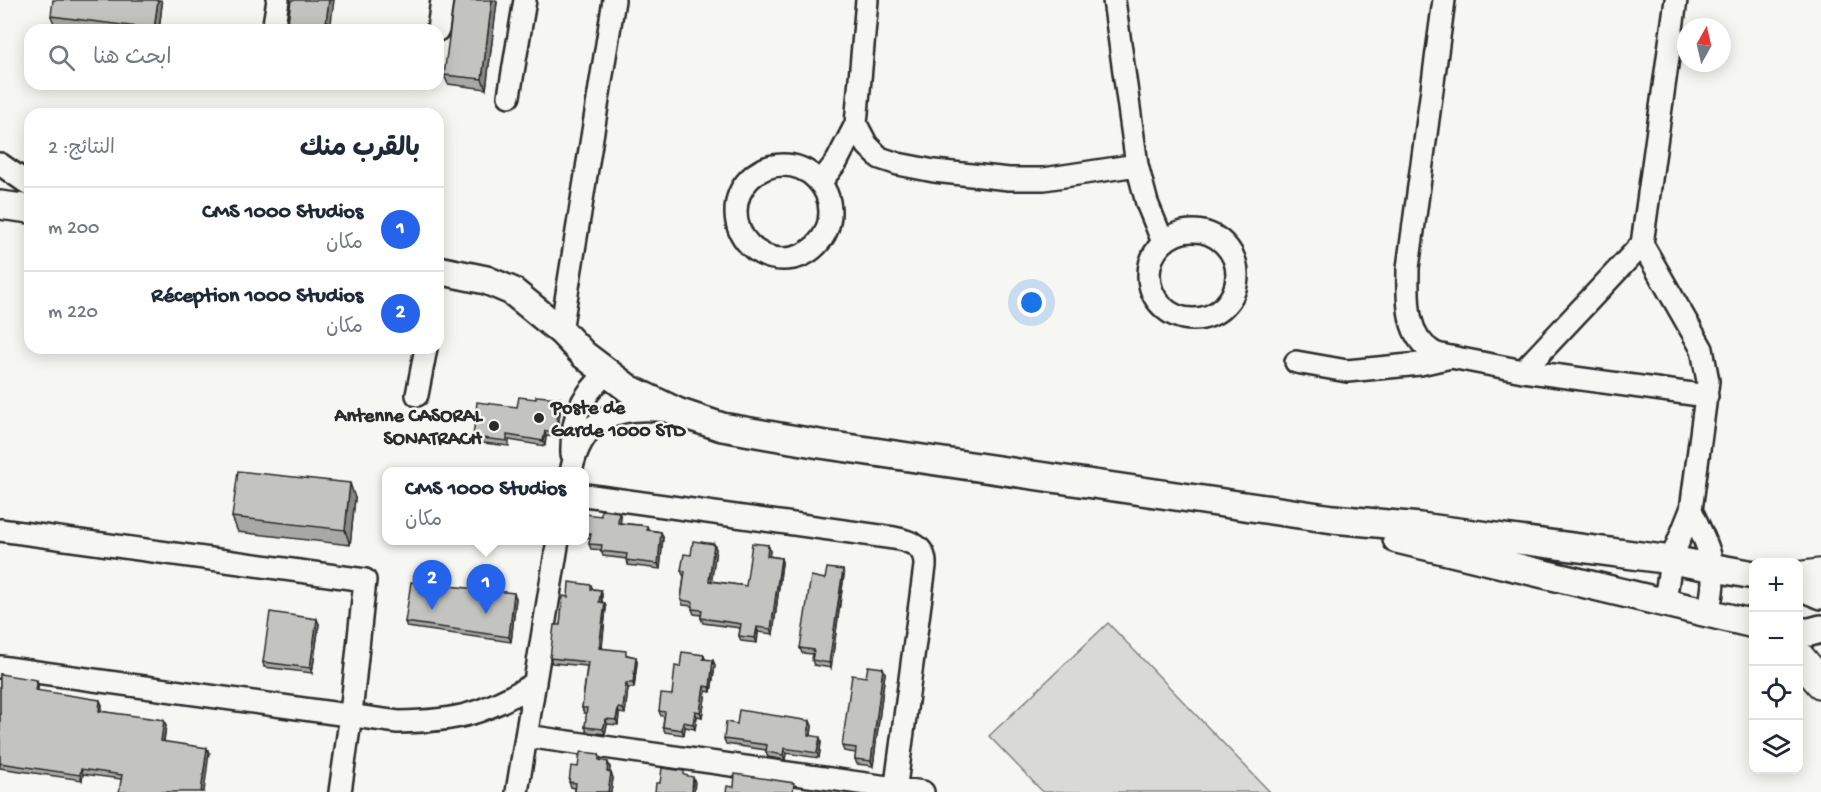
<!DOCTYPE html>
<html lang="ar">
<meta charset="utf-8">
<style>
:root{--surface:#fff;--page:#f6f6f7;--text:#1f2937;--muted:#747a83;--line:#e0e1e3;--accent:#2563eb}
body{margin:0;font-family:"Gochi Hand","Playpen Sans Arabic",sans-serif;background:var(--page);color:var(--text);direction:rtl}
.controls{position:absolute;right:18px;bottom:18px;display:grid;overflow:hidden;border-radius:12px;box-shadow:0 3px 15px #0003}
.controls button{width:54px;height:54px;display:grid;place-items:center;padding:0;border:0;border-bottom:2px solid var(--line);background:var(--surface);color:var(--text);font:30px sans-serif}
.compass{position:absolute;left:1677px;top:18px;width:54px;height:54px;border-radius:50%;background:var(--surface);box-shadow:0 3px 15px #0003;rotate:8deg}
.you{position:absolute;left:1032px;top:303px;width:21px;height:21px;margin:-15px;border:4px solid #fff;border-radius:50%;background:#1a73e8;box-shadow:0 0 0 9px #1a73e833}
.badge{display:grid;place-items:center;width:39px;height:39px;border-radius:50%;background:var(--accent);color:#fff;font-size:20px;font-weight:700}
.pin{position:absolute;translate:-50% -50px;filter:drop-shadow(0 2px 3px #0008)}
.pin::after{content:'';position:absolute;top:32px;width:21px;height:18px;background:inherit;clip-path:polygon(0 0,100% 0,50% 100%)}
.popup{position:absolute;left:382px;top:467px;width:207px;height:78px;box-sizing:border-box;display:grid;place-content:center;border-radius:12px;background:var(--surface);filter:drop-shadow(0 2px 4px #0005);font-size:20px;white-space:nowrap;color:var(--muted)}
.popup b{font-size:22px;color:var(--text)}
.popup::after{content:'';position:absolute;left:50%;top:100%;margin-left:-12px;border:12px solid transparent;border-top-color:var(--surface)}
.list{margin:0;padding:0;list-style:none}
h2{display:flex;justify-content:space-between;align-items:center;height:78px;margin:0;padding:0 24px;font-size:26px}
h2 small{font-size:20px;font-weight:400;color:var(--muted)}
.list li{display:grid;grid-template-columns:39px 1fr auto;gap:18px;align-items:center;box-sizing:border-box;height:84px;padding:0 24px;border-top:2px solid var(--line)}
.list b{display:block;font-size:22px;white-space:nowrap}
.list p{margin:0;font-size:20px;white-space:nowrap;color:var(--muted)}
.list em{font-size:20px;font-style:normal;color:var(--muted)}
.icon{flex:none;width:33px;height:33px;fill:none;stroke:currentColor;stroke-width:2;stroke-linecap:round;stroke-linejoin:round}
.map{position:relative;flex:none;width:1821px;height:792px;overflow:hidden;direction:ltr}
.search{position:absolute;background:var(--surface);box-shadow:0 3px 15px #0003;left:24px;top:24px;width:420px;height:66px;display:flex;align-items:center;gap:15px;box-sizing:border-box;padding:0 21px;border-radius:18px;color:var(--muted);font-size:22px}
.panel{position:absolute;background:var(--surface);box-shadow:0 3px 15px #0003;left:24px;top:108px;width:420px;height:246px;border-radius:18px;direction:rtl}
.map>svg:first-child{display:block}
.green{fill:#d9d9d5;stroke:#828280;stroke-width:1.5}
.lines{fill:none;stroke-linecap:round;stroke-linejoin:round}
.minor-casing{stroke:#2b2b2b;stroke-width:26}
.tertiary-casing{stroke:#2b2b2b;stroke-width:32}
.secondary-casing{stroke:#2b2b2b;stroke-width:34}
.minor{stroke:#f6f6f2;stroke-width:21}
.tertiary{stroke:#f6f6f2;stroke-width:27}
.secondary{stroke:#f6f6f2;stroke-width:30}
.wall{fill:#a8a8a5;stroke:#2b2b2b;stroke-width:1.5}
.shaded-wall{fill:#888886;stroke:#2b2b2b;stroke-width:1.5}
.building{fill:#c3c3c0;stroke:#2b2b2b;stroke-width:1.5}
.poi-dot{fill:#2b2b2b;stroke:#f6f6f2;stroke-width:2}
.labels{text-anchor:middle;stroke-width:5;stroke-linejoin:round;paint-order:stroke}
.poi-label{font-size:20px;font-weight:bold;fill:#2b2b2b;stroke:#f6f6f2;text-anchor:start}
</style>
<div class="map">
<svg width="1821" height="792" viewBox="0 0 1821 792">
<rect width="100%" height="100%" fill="#f6f6f2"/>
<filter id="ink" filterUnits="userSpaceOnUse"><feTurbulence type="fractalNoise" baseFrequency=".0167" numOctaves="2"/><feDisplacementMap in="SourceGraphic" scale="12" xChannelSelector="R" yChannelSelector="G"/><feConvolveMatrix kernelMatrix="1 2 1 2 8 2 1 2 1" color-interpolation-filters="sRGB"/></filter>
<g filter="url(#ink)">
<!-- green -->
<path class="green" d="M1108 623 1270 792H1043L989 736Z"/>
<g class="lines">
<!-- minor casing -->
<g class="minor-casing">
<path id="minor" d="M1114 0 1137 165 1147 203 1163 242
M1444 0 1408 268C1408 296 1404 335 1433 352 1438 355 1446 356 1451 357
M273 30 278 0
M438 30 442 0
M509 96 525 0
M856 124 867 145 880 158 898 164 934 171 1009 179H1044L1137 165
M0 164 30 185
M736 212a47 47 0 1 1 94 0a47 47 0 1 1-94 0Z
M820 183 837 161 856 124 867 0
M1149 275a44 44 0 1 1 88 0a44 44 0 1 1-88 0Z
M1642 244 1702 349 1708 381 1691 510 1671 560 1665 602
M561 331 614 0
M1296 362 1347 371 1420 364 1451 357 1523 371 1707 396
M1523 371 1642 244 1676 0
M417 395 426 348
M572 454C571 418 580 397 607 373
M571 472C582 417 616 405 668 411
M585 495 894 538C910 541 926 546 925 566L895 792
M1691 510C1710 551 1720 567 1708 612
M0 530 365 580 351 714 340 792
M0 667 398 722C458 721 484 714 535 683
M526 736 923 792
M517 792 558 540"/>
</g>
<!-- tertiary casing -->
<g class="tertiary-casing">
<path id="tertiary" d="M0 205 30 209
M438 270 486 280 512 291 561 331 584 355 629 389 677 412 722 427 820 444 1333 519 1420 527 1671 560 1754 575
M1397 539 1754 624
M1798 585 1821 595
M1798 632H1810L1821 629"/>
</g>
<!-- secondary casing -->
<g class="secondary-casing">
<path id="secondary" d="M1798 577 1821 574
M1798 656 1821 683"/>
</g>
<!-- minor -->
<use href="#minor" class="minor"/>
<!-- tertiary -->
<use href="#tertiary" class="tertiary"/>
<!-- secondary -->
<use href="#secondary" class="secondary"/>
</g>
<!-- wall -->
<path class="wall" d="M497 2 486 89 448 84 444 75Z
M162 4 159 30H85L55 26 51 16Z
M560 398 561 404 557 437 546 436 545 446 509 440V446L475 442 473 437 536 399Z
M355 498 350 545 238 532 232 517Z
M601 516 621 517 620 523 647 526 649 530 661 532 663 537 660 569 628 565 627 559 603 556 601 550 591 549 589 544 590 538 585 537V517Z
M714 544 716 549 711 581 746 586 768 545 770 550 769 556 781 558 782 563 773 634 758 632 757 643 741 641 739 636 740 628 703 623 701 618V615L694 614 692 609 693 606 683 605 681 600 684 576 683 575 681 570 691 555Z
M844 575 831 668 814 665 812 660 813 654 802 653 800 648 825 579Z
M591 585 593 589 601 590 602 595V602L605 603 606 608 602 648 628 655 636 657 637 662 634 688H628L625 714 619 713 618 725 607 724 605 734 587 732 585 727 587 713H584L582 708 587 666 552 663 550 658 568 597Z
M516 598 511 642 407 627 405 622Z
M319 624 312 673 264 667 263 662Z
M704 655 705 659 715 665 711 692 706 691 702 717 697 716 695 729 685 727 684 735 665 732 663 727 664 717 661 716 659 711 672 695 680 667Z
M883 668 885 673 873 766 857 764 855 759 856 753 844 751 842 746 866 677Z
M0 674 38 685V691L102 705 101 711 166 725 164 742 209 753 121 779 83 774 82 780 0 768Z
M810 721 812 726 811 736 821 742 819 758 786 753 785 760 768 757 766 752V750L726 744 724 739 737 724Z
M599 754 601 761 610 767 609 772 611 773 613 778 611 792H575V788L571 787 569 782Z"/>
<!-- shaded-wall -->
<path class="shaded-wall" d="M158 0H161L162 4 159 30H154Z
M329 0H334L330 30H325Z
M492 0H496L497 2 486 89 482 79Z
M560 398 561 404 557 437 555 432Z
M545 431 546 436 545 446 543 441Z
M350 483 355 498 350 545 345 530Z
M619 512 621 517 620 528 618 523Z
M661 532 663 537 660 569 658 564Z
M714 544 716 549 711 586 709 581Z
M768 545 770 550 769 561 767 556Z
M781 558 782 563 773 634 771 629Z
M843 570 844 575 831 668 829 663Z
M601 590 602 595 601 607 599 602Z
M514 593 516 598 511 642 509 637Z
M605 603 606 608 601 653 599 648Z
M317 619 319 624 312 673 310 668Z
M757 627 758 632 757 643 755 638Z
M636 657 637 662 634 688 633 683Z
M713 660 715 665 711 692 710 687Z
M883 668 885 673 873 766 871 761Z
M37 680 38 685 37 695 35 690Z
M626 683 628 688 625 714 623 709Z
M704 686 706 691 702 717 700 712Z
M100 700 102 705 100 716 99 711Z
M618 708 619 713 618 725 616 720Z
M695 711 697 716 695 729 693 724Z
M606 719 607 724 605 734 603 729Z
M164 720 166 725 163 746 161 741Z
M810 721 812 726 810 740 808 735Z
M683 722 685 727 684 735 682 730Z
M820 737 821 742 819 758 817 753Z
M207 748 209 753 204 792H201Z
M784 748 786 753 785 760 783 755Z
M608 762 610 767 609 777 607 772Z
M81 769 83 774 82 780 80 775Z
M611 773 613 778 611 792H608Z
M693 777 695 782 694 792H692Z"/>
<!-- building -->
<path class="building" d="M53 0H158L154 29 51 16Z
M291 0H329L325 30H287Z
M454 0H492L482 79 444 75Z
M536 396 560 398 555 432 545 431 543 441 507 435V441L473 437 477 402 517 407 519 397 536 399Z
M238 471 350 483 345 530 232 517Z
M601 510 619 512 618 523 647 526V530L661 532 658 564 626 560 627 554 601 551 602 545 589 544 591 534 585 533V514L601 516Z
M693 541 714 544 709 581 746 586 752 543 768 545 767 556 781 558 771 629 757 627 755 638 739 636 741 624 701 618 702 610 692 609 693 602 681 600 685 571 681 570 684 554 691 555Z
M827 568 843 570 829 663 812 660 814 650 800 648 811 576 825 579Z
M411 582 514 593 509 637 405 622Z
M569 582 591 585V589L601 590 599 602 605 603 599 648 626 651V655L636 657 633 683H626L623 709 618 708 616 720 606 719 603 729 585 727 587 708H582L588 662 550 658 554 625H560L563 596 568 597Z
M270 612 317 619 310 668 263 662Z
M682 652 704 655 703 659 713 660 710 687 704 686 700 712 695 711 693 724 683 722 682 730 663 727 665 712 659 711 661 694 672 695 675 666 680 667Z
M868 666 883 668 871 761 855 759 856 748 842 746 852 675 866 677Z
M0 674 37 680 35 690 100 700 99 711 164 720 161 741 207 748 201 792H119L122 775 81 769 80 775 0 763Z
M739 710 810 721 808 735 820 737 817 753 784 748 783 755 766 752 767 745 724 739 726 722 737 724Z
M582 752 599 754V760L608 762 607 772 611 773 608 792H575L576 783 569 782 571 766 578 767 580 753Z
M662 768 684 771V775L693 777 692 792H655L656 783H660Z
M735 774 794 783 793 792H726L727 786 734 787Z"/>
</g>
<!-- markers -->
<g class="poi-dot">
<circle cx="539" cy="418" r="6"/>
<circle cx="494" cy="426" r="6"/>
</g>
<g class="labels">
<!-- poi labels -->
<g class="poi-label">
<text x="551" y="413">Poste de<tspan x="551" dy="23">Garde 1000 STD</tspan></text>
<text x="482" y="421" text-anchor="end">Antenne CASORAL<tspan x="482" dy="23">SONATRACH</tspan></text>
</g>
</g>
</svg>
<div class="controls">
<button>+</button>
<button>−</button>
<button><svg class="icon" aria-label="locate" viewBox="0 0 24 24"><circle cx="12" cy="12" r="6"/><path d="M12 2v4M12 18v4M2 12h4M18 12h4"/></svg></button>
<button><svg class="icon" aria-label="layers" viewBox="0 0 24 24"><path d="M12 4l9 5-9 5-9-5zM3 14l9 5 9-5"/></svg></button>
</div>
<svg class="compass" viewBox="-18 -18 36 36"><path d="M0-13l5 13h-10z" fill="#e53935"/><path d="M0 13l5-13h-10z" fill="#747a83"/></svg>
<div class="you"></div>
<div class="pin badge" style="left:486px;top:614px">1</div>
<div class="popup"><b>CMS 1000 Studios</b>مكان</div>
<div class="pin badge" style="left:432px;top:610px">2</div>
<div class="search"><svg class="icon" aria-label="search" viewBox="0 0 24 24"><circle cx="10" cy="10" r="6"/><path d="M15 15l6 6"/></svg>ابحث هنا</div>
<section class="panel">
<h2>بالقرب منك<small>النتائج: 2</small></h2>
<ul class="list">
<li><span class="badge">1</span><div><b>CMS 1000 Studios</b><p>مكان</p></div><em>200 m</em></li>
<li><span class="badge">2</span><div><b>Réception 1000 Studios</b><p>مكان</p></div><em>220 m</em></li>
</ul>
</section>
</div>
